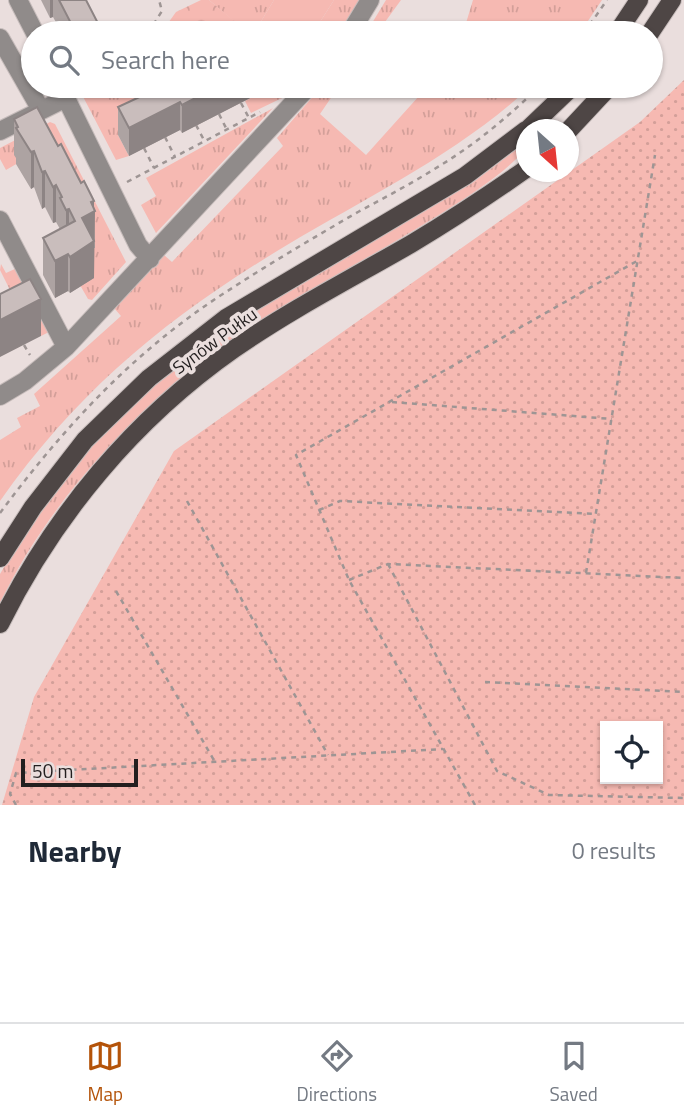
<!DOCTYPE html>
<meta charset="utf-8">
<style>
:root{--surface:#fff;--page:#f2f2f3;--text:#1f2937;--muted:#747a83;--line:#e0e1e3;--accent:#b45309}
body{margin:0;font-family:"Titillium Web",sans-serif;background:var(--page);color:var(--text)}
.controls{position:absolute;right:21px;bottom:21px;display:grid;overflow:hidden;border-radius:0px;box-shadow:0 2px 5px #0004}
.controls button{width:63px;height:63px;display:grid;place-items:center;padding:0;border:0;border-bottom:2px solid var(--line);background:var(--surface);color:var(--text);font:35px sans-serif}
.compass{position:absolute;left:516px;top:119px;width:63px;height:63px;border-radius:50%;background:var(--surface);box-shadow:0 2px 5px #0004;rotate:153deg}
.scale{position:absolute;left:21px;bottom:18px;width:117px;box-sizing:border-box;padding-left:7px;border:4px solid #231f1f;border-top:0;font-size:19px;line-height:24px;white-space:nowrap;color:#231f1f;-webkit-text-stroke:5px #eadedd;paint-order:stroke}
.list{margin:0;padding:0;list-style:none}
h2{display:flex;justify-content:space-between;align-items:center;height:91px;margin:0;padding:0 28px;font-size:30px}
h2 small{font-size:23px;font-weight:400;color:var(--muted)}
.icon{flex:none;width:38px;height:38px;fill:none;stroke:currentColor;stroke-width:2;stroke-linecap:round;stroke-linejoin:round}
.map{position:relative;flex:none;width:684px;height:805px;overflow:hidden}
.search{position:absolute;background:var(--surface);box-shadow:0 2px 5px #0004;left:21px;right:21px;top:21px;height:77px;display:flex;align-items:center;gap:18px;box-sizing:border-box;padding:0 24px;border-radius:38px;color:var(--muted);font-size:26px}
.sheet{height:217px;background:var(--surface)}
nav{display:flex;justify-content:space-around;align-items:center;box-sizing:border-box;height:98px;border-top:2px solid var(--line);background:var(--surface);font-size:19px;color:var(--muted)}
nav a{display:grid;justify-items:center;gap:4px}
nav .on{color:var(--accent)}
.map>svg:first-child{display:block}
.grass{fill:url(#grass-tufts)}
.park{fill:url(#park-crowns)}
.garden{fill:url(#garden-dots);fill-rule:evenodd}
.pitch{fill:#f6b9b2}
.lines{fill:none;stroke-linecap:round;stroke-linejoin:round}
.minor-casing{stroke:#c6bcbb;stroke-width:20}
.major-casing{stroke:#c6bcbb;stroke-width:20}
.path{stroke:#9e9594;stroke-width:2.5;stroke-dasharray:5 5;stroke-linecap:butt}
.minor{stroke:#908b8a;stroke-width:18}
.major{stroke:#4e4645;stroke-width:18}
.wall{fill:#ada3a2}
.shaded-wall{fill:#8d8484}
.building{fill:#c9bdbc;stroke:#8d8484;stroke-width:2}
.labels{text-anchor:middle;stroke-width:7;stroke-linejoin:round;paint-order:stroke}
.street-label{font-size:18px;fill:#231f1f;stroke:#eadedd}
</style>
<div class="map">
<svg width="684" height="805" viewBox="0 0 684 805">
<defs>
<pattern id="grass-tufts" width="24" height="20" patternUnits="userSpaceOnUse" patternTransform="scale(1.75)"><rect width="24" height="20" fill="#f6b9b2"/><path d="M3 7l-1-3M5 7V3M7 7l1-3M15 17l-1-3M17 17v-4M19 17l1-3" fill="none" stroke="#d39f99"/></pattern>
<pattern id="park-crowns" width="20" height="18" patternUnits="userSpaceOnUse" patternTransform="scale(1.75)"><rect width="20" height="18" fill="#f6b9b2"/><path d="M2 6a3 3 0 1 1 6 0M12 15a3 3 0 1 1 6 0" fill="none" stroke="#d39f99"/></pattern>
<pattern id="garden-dots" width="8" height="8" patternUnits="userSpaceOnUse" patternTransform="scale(1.75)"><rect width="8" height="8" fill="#f6b9b2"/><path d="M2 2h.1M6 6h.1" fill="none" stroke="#d39f99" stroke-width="1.8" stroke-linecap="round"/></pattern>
</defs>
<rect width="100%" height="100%" fill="#eadedd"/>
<!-- grass -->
<path class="grass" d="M209 0H274L254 33H236L243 29Z
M334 0H363L341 33H313Z
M386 0H401L377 33H366Z
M473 0H602L580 33H463Z
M81 86H222L118 135 129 156 116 160 78 87Z
M251 86H294L282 98 251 113 245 101 256 95Z
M322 86H339L320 114 366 155 428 86H531C459 153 371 195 287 245 169 316 80 388 0 501V440L21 427 17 418 40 406 34 394 121 316 114 308 164 255 172 262 283 146 277 138Z
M273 108 156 233 141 205 156 196 146 178Z
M50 122 55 124 126 262 92 300 88 299 80 285 82 254 18 163 6 170 0 159V148Z
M523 144 526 145V149C502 175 473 193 442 213 399 240 354 265 309 291 182 365 65 469 0 603V574L33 518 93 445 154 385 222 333 300 283 472 183Z
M1 264 6 273 17 268 51 331 41 336 0 304 13 296 0 270Z"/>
<!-- park -->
<path class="park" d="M201 0H209L244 29 236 33H161L176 12Z"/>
<!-- garden -->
<path class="garden" d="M684 80V805H2L34 697 174 451 640 122ZM605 726H658V779H605Z"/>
<!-- pitch -->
<path class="pitch" d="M274 0H334L313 33H254Z"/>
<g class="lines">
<!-- minor casing -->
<g class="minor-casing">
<path id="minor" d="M18 0 35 33
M350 33 370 0
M0 38 41 110
M60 86 138 245 150 259
M0 131 66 98
M0 220 66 347
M0 396 25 381 66 347 309 86"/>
</g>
<!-- major casing -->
<g class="major-casing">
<path id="major" d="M617 33 639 0
M650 33 672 0
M527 130 573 86
M568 131 610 86
M0 558 33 507 85 440 149 378 226 318 465 176 526 130
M0 624C54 515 134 419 234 349 290 310 352 278 411 244 451 220 489 195 526 169"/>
</g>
<!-- path -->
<path class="path" d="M148 33 162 11 159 0
M584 33 607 0
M241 103 249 118
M219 114 227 130
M196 125 205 142
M165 137 175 157
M144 148 154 168
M127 182 260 112
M24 345 30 355
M392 402 612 419
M187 501 328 755
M319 510 340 501 596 514
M0 513C64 427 135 350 226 292 269 264 313 238 358 212 386 197 414 182 441 165 477 143 510 115 540 86
M388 564 497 771 549 795 684 798
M586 573 655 155
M349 580 388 564 684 578
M116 591 215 762
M485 682 684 692
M16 805 10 794 16 773 443 749
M475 805 349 580 296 455 637 261"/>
<!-- minor -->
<use href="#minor" class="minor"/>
<!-- major -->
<use href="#major" class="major"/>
</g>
<!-- wall -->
<path class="wall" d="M41 0H86L103 33H62L53 17 50 18Z
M256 86V95L182 133 180 130 129 156 118 135V107Z
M14 119 58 146 94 208 95 248H94V278L70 293 68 291 55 298 43 275V238L60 229 56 222 53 223 45 207 42 209 34 187 31 189 16 164V158L14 155Z"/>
<!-- shaded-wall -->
<path class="shaded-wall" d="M50 0H53V17L50 18Z
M219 86H256V95L182 133V105Z
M180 102V130L129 156V128Z
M34 151V187L31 189V152Z
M45 171V207L42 209V172Z
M56 185V222L53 223V187Z
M94 201V212L95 211 94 278 70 293V257L82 218 91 202Z
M69 209V246L66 247V210Z
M68 254V291L55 298V261Z
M41 299V336L0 357V320Z"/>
<!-- building -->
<path class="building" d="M59 0H86L103 33H76Z
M163 86H219L182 105 180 102 129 128 118 107Z
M37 107 58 146 61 144 81 183 84 181 94 201 91 202 95 211 82 218 94 241 70 257 68 254 55 261 43 238 75 221 69 209 66 210 60 198 62 197 56 185 53 187 45 171 42 172 34 151 31 152 16 128 18 127 14 119Z
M30 279 41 299 0 320V294Z"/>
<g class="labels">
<!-- street labels -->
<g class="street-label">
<text transform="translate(215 341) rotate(-36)" y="6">Synów Pułku</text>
</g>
</g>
</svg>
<div class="controls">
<button><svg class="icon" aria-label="locate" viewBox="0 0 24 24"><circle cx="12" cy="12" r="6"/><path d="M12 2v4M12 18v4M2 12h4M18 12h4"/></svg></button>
</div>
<svg class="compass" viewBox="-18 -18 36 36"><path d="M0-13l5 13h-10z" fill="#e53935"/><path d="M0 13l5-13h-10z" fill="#747a83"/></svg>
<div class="scale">50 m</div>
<div class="search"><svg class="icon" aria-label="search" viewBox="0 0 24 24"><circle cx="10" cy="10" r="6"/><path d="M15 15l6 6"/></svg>Search here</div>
</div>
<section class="sheet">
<h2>Nearby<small>0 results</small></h2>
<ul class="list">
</ul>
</section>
<nav>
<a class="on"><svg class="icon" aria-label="map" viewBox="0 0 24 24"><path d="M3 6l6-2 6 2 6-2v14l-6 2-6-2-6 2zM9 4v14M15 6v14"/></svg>Map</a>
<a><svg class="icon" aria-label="directions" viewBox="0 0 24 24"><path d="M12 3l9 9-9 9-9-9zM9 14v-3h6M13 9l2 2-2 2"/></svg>Directions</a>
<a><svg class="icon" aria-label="saved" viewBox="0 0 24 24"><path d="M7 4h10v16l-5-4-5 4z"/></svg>Saved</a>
</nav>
